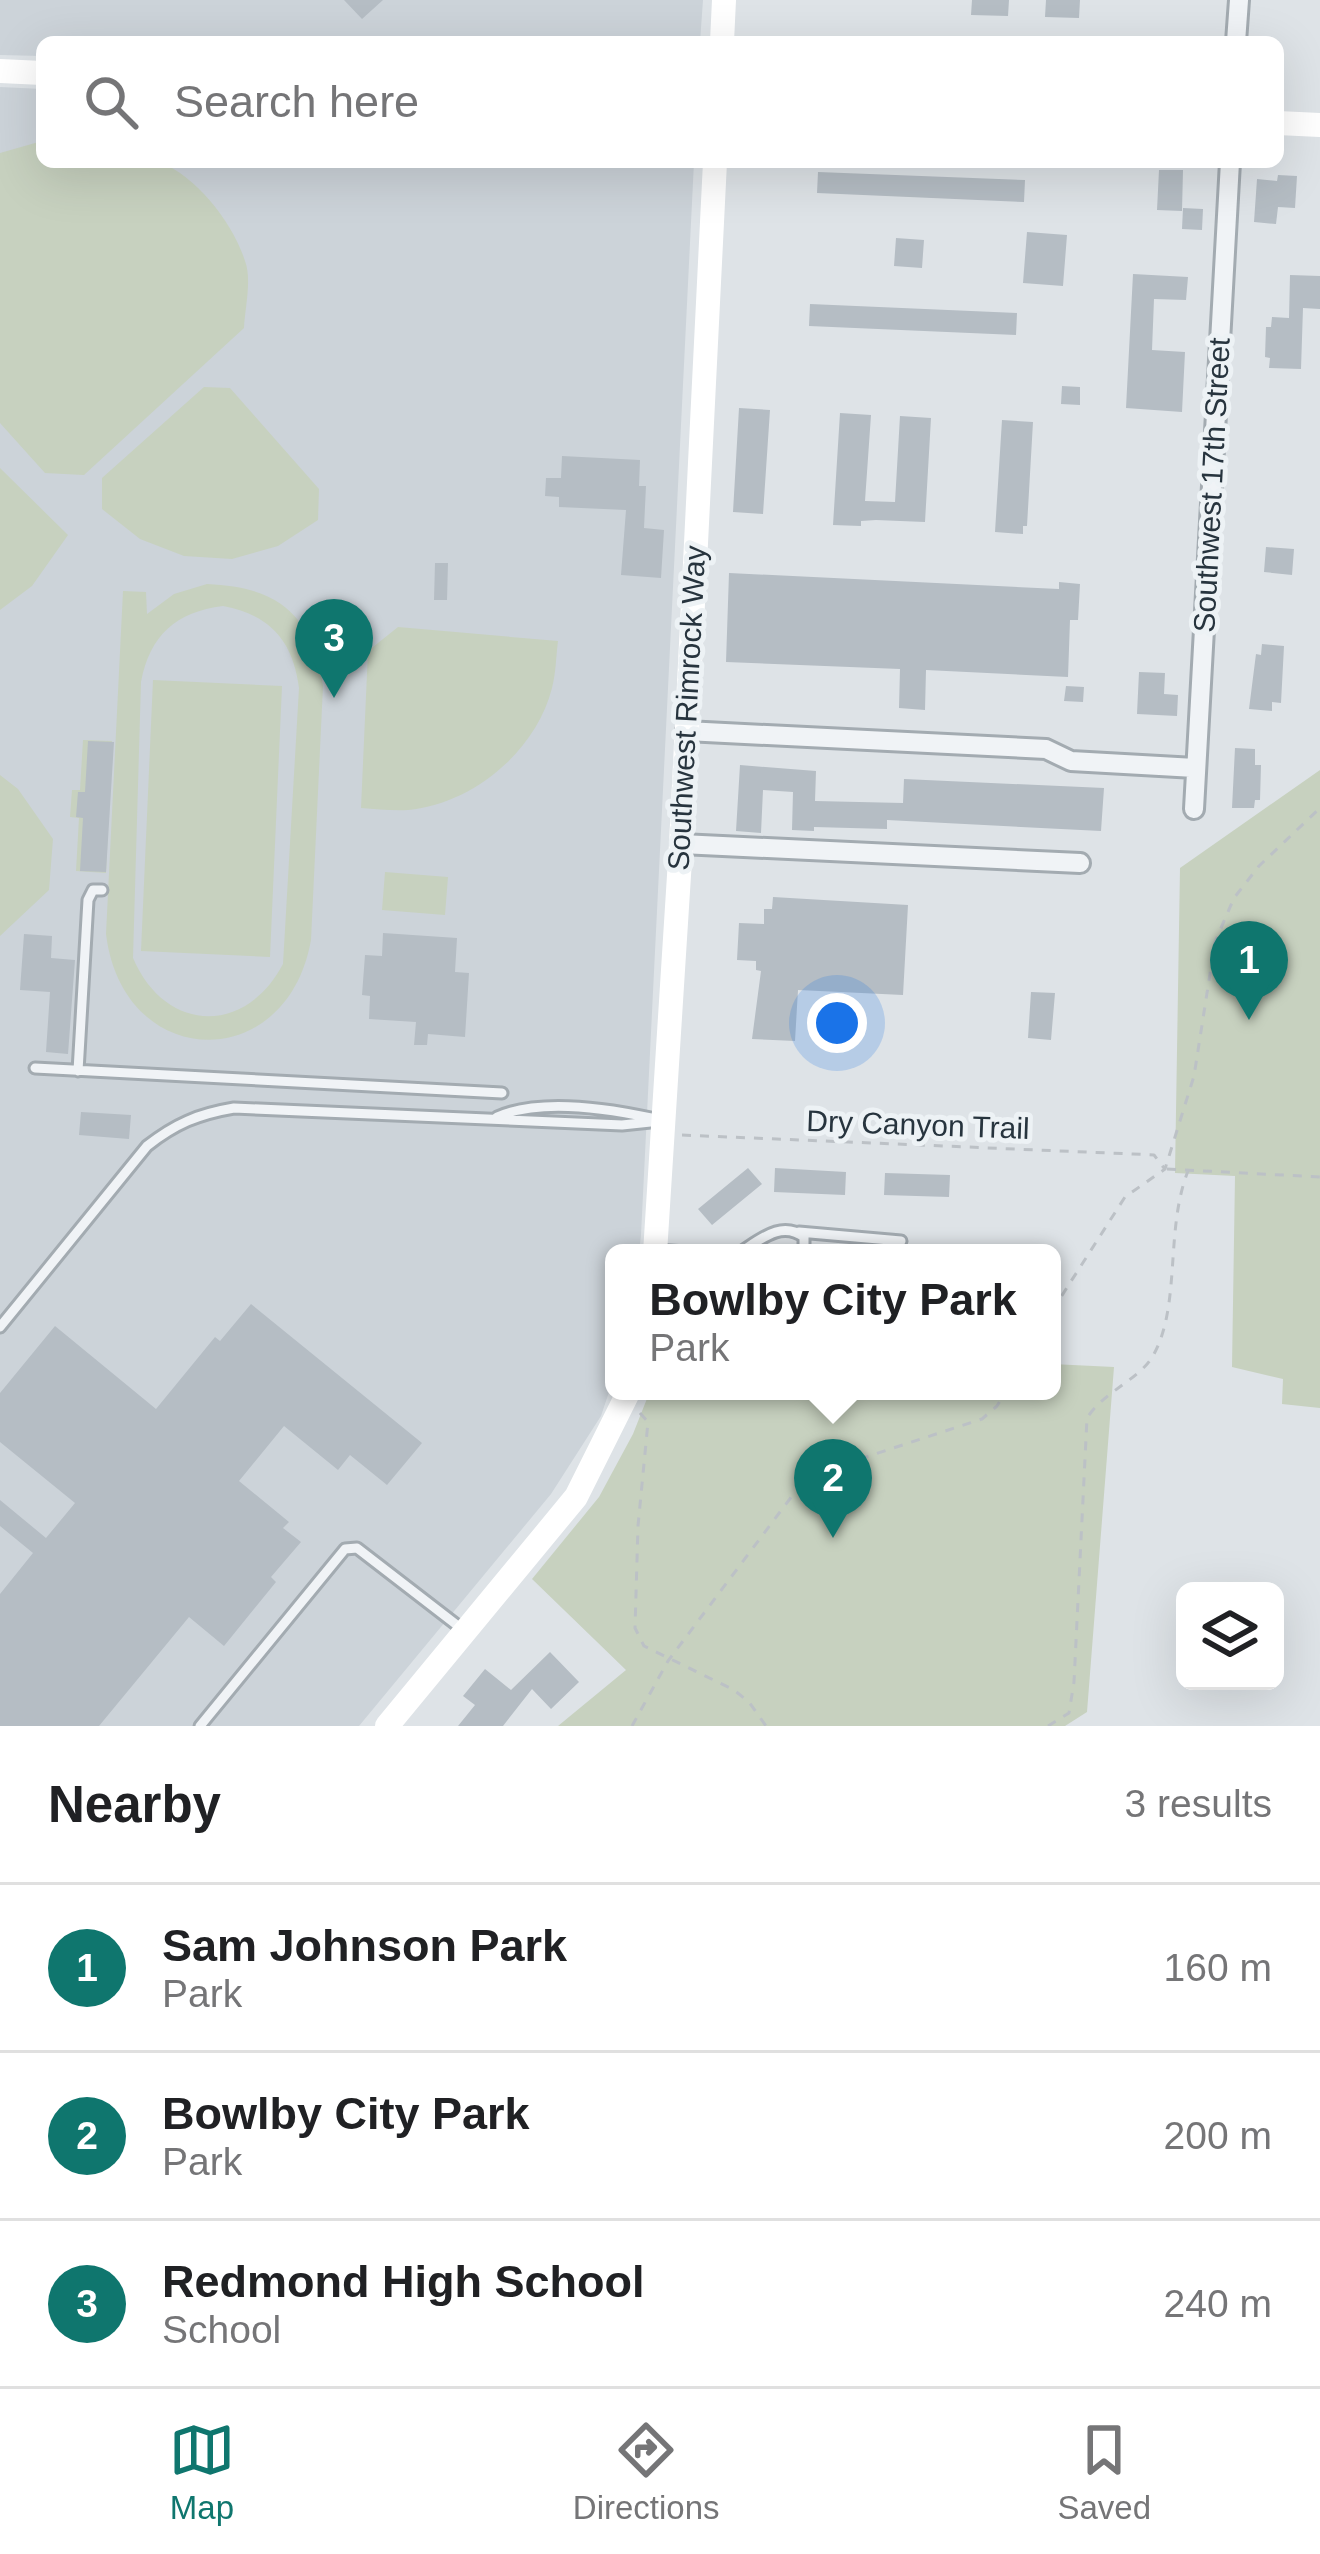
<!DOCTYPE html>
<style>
:root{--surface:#fff;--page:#f2f2f2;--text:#202124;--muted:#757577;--line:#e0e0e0;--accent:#0f766e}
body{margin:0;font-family:Helvetica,sans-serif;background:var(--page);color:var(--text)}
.controls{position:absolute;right:36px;bottom:36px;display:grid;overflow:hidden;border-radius:18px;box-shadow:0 12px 48px #0002}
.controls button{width:108px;height:108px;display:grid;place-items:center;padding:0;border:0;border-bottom:3px solid var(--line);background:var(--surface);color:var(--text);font:60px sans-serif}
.you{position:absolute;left:837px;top:1023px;width:42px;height:42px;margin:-30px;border:9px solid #fff;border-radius:50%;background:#1a73e8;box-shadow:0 0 0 18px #1a73e833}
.badge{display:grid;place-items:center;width:78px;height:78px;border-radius:50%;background:var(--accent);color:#fff;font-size:39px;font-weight:700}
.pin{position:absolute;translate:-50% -99px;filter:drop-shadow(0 3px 6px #0008)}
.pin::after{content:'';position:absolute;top:63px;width:42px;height:36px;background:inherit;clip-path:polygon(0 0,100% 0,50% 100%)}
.popup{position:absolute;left:605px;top:1244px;width:456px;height:156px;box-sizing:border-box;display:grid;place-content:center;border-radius:18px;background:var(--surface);filter:drop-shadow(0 3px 9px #0005);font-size:39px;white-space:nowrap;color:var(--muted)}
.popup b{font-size:45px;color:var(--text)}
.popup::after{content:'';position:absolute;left:50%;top:100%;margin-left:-24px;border:24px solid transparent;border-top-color:var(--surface)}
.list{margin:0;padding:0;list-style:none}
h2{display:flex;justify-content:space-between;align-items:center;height:156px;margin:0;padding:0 48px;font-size:51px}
h2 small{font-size:39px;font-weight:400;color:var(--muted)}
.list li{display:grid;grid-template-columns:78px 1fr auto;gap:36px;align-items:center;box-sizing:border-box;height:168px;padding:0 48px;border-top:3px solid var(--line)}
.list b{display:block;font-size:45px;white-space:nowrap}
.list p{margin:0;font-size:39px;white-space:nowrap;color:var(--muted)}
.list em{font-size:39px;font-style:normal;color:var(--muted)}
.icon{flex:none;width:66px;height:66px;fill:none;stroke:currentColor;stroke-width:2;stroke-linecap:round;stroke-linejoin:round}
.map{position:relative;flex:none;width:1320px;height:1726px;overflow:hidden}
.search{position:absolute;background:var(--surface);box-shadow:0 12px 48px #0002;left:36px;right:36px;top:36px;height:132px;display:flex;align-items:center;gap:30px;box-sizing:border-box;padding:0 42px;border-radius:18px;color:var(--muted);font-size:45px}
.sheet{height:660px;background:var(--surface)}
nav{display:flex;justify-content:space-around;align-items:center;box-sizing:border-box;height:168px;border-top:3px solid var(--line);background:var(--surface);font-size:33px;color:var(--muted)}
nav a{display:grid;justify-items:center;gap:6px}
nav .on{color:var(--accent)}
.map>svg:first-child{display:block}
.built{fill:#ccd3d9}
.green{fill:#c7d1bf;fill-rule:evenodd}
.building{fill:#b5bdc4}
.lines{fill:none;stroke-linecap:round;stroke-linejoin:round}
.lane-casing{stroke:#a3abb1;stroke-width:15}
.street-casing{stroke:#a3abb1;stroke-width:24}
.path{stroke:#bcc1c6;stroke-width:3;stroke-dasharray:9 9;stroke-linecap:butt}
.lane{stroke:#f0f3f6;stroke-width:9}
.street{stroke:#f0f3f6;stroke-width:18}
.secondary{stroke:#fff;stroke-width:24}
.labels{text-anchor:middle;stroke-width:10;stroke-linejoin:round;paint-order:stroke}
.street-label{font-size:30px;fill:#27343e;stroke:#edf2f5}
</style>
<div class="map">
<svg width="1320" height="1726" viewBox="0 0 1320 1726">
<rect width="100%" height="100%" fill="#dee3e7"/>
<!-- built -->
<path class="built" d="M0 0H703L700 42H42V56L0 55Z
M0 87 42 89V162H694L641 1235 639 1253H614V1377L601 1416 551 1494 359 1726H0Z"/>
<!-- green -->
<path class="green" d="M42 141V162H160C197 177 233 223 245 261 252 279 245 308 244 328L84 475 45 473 0 423V153Z
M204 387 230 388 319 489 318 520 278 546 232 559 184 556 140 539 102 509V478Z
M0 468 68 535 32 586 0 610Z
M207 584C279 587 312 615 323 686L311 940C287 1076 123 1072 106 934L123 591 146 592 147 614 174 594ZM223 606C270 615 293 641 299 688L283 964C245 1036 165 1033 133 958L141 682C150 635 176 612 223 606Z
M398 627 558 641C556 656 556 673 552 688 536 751 473 804 408 810 393 811 376 809 361 808L368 651Z
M153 680 282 686 270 957 141 951Z
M83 740 112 741 106 873 76 871 79 818 70 817 72 790H80Z
M1320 770V1408L1282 1404 1283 1379 1232 1367 1235 1176 1175 1173 1180 868Z
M0 775 18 789 53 839 49 890 0 936Z
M385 872 448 877 445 915 382 910Z
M1052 1364 1114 1367 1087 1712 1065 1726H558L626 1670 532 1579 599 1497 633 1434 650 1391H1052Z"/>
<!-- building -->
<path class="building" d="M344 0H383L362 19Z
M972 0H1009L1008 16 971 15Z
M1046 0H1080L1079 18 1045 17Z
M1159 170H1183L1182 211 1157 210Z
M818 172 1025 180 1024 202 817 193Z
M1278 175 1297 176 1295 208 1278 207 1276 224 1254 222 1257 179 1277 181Z
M1183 208 1203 209 1202 230 1182 229Z
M1027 232 1067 235 1063 286 1023 283Z
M896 238 924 240 922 268 894 266Z
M1133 274 1188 277 1186 300 1154 299 1152 350 1185 352 1182 412 1126 408Z
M1290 275 1320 276V309L1303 308 1301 369 1269 368 1270 358 1265 357 1266 327H1271L1272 317 1289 318Z
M810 304 1017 313 1016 335 809 326Z
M1062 386 1080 387V405L1061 404Z
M739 408 770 410 763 514 733 512Z
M840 413 871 415 865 501 895 502 900 416 931 418 925 522 876 520 861 521V526L833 525Z
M1002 420 1033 422 1027 526H1023V534L995 532Z
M562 456 640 460 639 486H646L644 528 664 530 661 578 621 575 626 510 559 507V497L545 496 546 478H561Z
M1266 547 1294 549 1292 575 1264 572Z
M435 563H448L447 600H434Z
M729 573 1059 589V582L1080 584 1078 620H1070L1068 677 926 670 925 710 899 708 900 669 726 662Z
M1262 644 1284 646 1281 703 1272 702V711L1249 709 1256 654 1261 655Z
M1139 672 1165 673 1164 694 1178 695 1177 716 1137 714Z
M1066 686 1084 687 1083 702 1064 701Z
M88 741 114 742 106 872 80 871 83 818 76 817 78 792H85Z
M1235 748 1255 749V765H1261L1260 800H1255L1254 808H1232Z
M740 765 816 771 815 801 903 803 904 779 1104 788 1101 831 887 820V829L814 827V831L792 830 793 792 763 790 761 833 736 831Z
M773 897 908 905 903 995 798 990 795 1041 752 1039 761 971 756 970V961L737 960 739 923 764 924V909H772Z
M383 933 457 938 455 972 469 973 465 1037 428 1034 427 1045H414L416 1022 369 1019 370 996 362 995 365 955 382 956Z
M24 934 52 936 51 958 75 960 68 1054 46 1052 50 992 20 990Z
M1031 992 1055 993 1051 1040 1028 1038Z
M81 1112 131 1115 129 1139 79 1135Z
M748 1168 762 1184 712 1225 698 1209Z
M775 1168 846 1172 845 1195 774 1192Z
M885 1173 950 1175 949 1197 884 1195Z
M251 1304 422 1443 387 1485 350 1455 338 1470 284 1426 239 1481 289 1522 283 1528 301 1542 271 1577 276 1582 224 1646 189 1617 99 1726H0V1594L33 1553 0 1526V1500L46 1538 75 1503 0 1442V1393L55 1326 156 1409 215 1337 220 1341Z
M550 1652 579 1682 551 1709 532 1689 503 1726H458L475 1705 463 1696 485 1669 511 1690Z"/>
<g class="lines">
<!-- lane casing -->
<g class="lane-casing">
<path id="lane" d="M35 1068 502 1093
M78 1071 88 900 93 890H102
M497 1117C540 1098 605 1108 651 1118
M799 1232 901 1241
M655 1250 702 1253
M739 1253C760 1240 781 1220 804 1237V1247L798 1253
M0 1327 147 1146C175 1124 198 1114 234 1108L622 1125 660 1121
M200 1726 345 1549 357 1548 462 1629"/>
</g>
<!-- street casing -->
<g class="street-casing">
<path id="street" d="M1236 42 1239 0
M686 731 1046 749 1071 761 1195 768
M1194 809 1230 162
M681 844 1080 863"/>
</g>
<!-- path -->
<path class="path" d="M682 1135 1133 1154 1154 1155 1164 1168
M1167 1169 1320 1177
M1052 1311 1125 1197 1165 1169 1194 1076 1215 942 1234 898 1259 866 1320 808
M640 1413 648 1422 638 1526 635 1628 644 1646 734 1690 749 1702 766 1726
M632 1726 668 1661 798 1488 817 1473 982 1419 997 1406 1006 1391
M1048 1726 1069 1713 1074 1682 1087 1418C1104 1391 1141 1379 1154 1354 1181 1304 1165 1229 1188 1171"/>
<!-- lane -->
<use href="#lane" class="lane"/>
<!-- street -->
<use href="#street" class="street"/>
<!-- secondary -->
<path class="secondary" d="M722 42 724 0
M0 71 42 73
M1278 123 1320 125
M655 1253 681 844 715 162
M387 1726 576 1497 629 1391"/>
</g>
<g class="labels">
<!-- street labels -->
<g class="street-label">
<text transform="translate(1212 485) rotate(-87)" y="10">Southwest 17th Street</text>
<text transform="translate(687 708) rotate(-87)" y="10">Southwest Rimrock Way</text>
<text transform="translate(918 1125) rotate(2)" y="10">Dry Canyon Trail</text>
</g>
</g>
</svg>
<div class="controls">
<button><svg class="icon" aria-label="layers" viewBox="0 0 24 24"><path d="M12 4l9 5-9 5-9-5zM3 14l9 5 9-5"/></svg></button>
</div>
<div class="you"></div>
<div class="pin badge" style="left:1249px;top:1020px">1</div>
<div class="pin badge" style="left:833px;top:1538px">2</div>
<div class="popup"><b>Bowlby City Park</b>Park</div>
<div class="pin badge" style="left:334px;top:698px">3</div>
<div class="search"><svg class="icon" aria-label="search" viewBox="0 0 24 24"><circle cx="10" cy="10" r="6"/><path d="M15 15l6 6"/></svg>Search here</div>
</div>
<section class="sheet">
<h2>Nearby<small>3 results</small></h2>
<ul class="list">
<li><span class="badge">1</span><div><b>Sam Johnson Park</b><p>Park</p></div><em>160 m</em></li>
<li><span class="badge">2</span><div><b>Bowlby City Park</b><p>Park</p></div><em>200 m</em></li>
<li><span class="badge">3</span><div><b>Redmond High School</b><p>School</p></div><em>240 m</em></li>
</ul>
</section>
<nav>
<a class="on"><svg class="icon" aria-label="map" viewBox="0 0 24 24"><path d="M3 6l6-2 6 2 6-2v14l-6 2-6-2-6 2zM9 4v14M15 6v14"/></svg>Map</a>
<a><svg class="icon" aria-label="directions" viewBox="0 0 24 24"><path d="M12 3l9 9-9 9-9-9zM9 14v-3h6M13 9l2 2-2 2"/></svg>Directions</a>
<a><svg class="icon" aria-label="saved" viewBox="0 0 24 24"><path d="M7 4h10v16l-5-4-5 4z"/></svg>Saved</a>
</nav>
